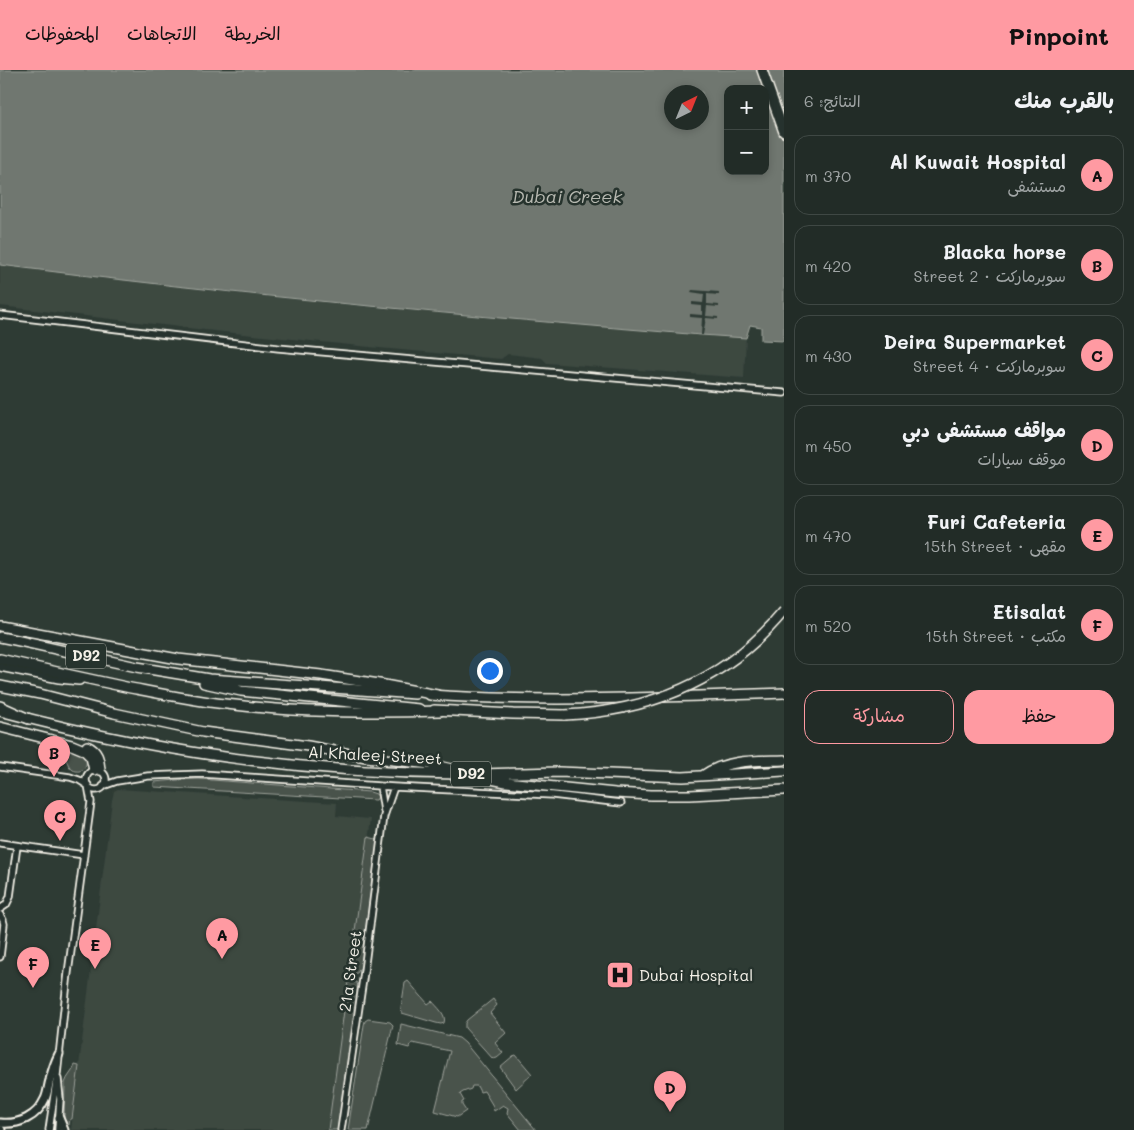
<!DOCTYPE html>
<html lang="ar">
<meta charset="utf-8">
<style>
:root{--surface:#222c27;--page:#2e3833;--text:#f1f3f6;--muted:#a2a7a7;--line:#3f4844;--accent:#ff9aa2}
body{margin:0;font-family:Mali,"Playpen Sans Arabic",sans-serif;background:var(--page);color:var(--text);direction:rtl}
.controls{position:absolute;right:15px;top:15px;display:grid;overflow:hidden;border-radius:10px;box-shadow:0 2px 8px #0003}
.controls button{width:45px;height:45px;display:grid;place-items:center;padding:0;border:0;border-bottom:1px solid var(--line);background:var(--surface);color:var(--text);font:25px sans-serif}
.compass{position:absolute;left:664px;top:15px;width:45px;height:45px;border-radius:50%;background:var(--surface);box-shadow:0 2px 8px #0003;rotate:43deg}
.you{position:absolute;left:489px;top:600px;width:18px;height:18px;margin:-12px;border:4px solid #fff;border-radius:50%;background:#1a73e8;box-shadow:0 0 0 8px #1a73e833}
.badge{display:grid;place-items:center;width:32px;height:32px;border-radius:50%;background:var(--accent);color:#111;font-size:16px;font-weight:700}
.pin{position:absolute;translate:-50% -41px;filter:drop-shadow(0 1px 2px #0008)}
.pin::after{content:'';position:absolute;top:26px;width:18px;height:15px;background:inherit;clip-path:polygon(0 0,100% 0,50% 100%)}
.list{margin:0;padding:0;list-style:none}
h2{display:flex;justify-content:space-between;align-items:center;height:65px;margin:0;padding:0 20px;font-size:21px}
h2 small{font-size:16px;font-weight:400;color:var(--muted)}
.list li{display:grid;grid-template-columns:32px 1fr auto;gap:15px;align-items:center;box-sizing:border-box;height:80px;margin:0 10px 10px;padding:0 10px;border:1px solid var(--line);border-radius:15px}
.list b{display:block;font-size:19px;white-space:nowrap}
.list p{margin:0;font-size:16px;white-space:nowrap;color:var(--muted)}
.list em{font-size:16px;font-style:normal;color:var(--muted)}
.actions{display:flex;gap:10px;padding:15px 20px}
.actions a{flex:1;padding:11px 0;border:1px solid var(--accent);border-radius:15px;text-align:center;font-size:18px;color:var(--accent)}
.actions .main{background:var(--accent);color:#111}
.map{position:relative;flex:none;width:784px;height:1060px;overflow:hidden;direction:ltr}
header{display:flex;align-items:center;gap:30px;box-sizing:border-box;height:70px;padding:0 25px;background:var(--accent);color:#111}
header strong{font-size:24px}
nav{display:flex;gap:28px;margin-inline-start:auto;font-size:18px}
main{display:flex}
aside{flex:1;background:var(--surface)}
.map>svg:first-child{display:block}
.built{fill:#3c4841}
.green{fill:#48524c;stroke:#9ea29a}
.water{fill:#6f7770;stroke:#a4a8a0;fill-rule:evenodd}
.pier{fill:#2e3b34}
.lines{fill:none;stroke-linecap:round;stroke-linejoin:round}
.minor-casing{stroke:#f4f1e8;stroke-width:9}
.tertiary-casing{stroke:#f4f1e8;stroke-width:11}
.primary-casing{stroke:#f4f1e8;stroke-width:12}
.trunk-casing{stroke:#f4f1e8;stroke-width:12}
.minor{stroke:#26332d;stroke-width:5.5}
.tertiary{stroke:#26332d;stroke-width:7}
.primary{stroke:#26332d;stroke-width:9}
.trunk{stroke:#26332d;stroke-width:9}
.primary-bridge-casing{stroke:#f4f1e8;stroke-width:12;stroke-linecap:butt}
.primary-bridge{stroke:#26332d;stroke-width:9}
.labels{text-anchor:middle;stroke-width:5;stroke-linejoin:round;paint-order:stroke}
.shield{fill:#26332d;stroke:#b6b8b0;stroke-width:1}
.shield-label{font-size:15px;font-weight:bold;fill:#f4f1e8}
.street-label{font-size:16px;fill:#f4f1e8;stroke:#26332d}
.poi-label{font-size:16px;fill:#f4f1e8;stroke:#26332d;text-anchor:start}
.water-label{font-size:18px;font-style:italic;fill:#b8bab2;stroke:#26332d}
</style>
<header>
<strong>Pinpoint</strong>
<nav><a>الخريطة</a><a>الاتجاهات</a><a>المحفوظات</a></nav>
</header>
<main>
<aside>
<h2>بالقرب منك<small>النتائج: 6</small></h2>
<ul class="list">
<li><span class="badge">A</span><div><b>Al Kuwait Hospital</b><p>مستشفى</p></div><em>370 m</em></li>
<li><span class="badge">B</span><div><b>Blacka horse</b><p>سوبرماركت · 2 Street</p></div><em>420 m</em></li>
<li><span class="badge">C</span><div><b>Deira Supermarket</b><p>سوبرماركت · 4 Street</p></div><em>430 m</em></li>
<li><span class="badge">D</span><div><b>مواقف مستشفى دبي</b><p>موقف سيارات</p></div><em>450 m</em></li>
<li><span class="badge">E</span><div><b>Furi Cafeteria</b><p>مقهى · 15th Street</p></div><em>470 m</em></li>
<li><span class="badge">F</span><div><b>Etisalat</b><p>مكتب · 15th Street</p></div><em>520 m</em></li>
</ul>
<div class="actions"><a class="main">حفظ</a><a>مشاركة</a></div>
</aside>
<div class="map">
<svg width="784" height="1060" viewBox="0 0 784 1060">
<rect width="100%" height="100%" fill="#2e3b34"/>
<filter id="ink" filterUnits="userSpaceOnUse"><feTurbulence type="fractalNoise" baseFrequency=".02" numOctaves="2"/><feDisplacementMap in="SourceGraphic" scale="10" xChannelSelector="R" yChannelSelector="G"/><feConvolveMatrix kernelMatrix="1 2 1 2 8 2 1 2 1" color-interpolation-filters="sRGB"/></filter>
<g filter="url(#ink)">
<!-- built -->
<path class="built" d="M0 195 216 221 383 238 746 268 744 308 547 293 542 288 508 284 501 289 379 278 205 260 0 236Z
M118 719 337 733 336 746 371 749 328 1060H71L112 730 114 721Z"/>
<!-- green -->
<path class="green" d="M54 674C61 676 70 676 77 680 93 687 86 706 73 700 65 695 68 683 54 677Z
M199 709 370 722 376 724 378 727 376 730H375L154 717V712L176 710Z
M368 767 376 769 379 772 362 895 357 903 349 904Z
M348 911 356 912 359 916 339 1060H328Z
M408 911 428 934 432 931C437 937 447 945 444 953L441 954 436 953 402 943 401 938 405 913Z
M493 929 497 935 490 943 506 963 495 973 503 983 497 988 493 989 465 958V953L467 950Z
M368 949 390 952 393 955 392 959 368 1060H348L364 955 365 951Z
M401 954 459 968 465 973 536 1060H521L507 1043 508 1038 503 1035 494 1041 493 1036 484 1021 480 1022 477 1016H472L471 1019 463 1022 460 1024 464 1031 462 1032V1035L466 1041 457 1047 435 1041 450 981 412 973 409 978 398 975Z
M516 985 532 1004 516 1019 500 997 513 986Z
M75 995 79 996 72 1049H70L69 1055 64 1049 65 1013C67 1006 73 1002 75 995Z"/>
<!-- water -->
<path class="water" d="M0 0H784V271L761 270V257L750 255 746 268 701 265C467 246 233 225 0 195ZM728 19H765V101H728ZM672 22H702V52H672Z"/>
<!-- pier -->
<path class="pier" d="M692 220 719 222V225L707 224V234L719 235V237L707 236 706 246 718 247V249L706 248 703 265H701L702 248 690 247V244L702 245V236L692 235V232L703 233 704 224 691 222Z"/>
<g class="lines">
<!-- minor casing -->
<g class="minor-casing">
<path id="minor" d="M0 245 278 278 784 323
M0 697 70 707 79 710 87 715
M86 710a10 10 0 1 1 20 0a10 10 0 1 1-20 0Z
M103 716 117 711 148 706 202 704 394 717 552 725 621 733
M380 716 384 741
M0 773 84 785
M0 839 6 835 10 827 17 776
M0 845 3 850 4 854 0 887
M49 1060 57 1005 68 903 91 732 88 715
M58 1060 60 1029 58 1009
M341 1060 363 909 384 746 394 717"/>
</g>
<!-- tertiary casing -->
<g class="tertiary-casing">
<path id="tertiary" d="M59 1048 64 1060
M0 1053C19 1055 37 1047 45 1029 48 1023 48 1016 50 1010 52 1001 55 992 59 984
M0 1060H1"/>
</g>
<!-- primary casing -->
<g class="primary-casing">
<path id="primary" d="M762 0 784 62
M0 567 15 570 137 597 209 609 415 624
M0 596 59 608 79 610
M204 613 241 621 419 639
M0 616 40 624 114 643 203 662 308 676 366 687 430 694 456 700 481 707 506 712 615 723 651 725H690L784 720
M430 625C548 633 666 627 784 623
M434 640 513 644 565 645
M0 641C149 681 303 703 457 704
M0 657 72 675 84 680 91 687 94 700
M87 676C98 681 99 689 100 700
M480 704 559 702 683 707 784 701
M704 705C727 689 757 691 784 690"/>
</g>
<!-- trunk casing -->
<g class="trunk-casing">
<path id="trunk" d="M0 556 178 589 321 605 379 614 437 625
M0 589C42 599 84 608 126 617 162 624 198 632 235 635 303 643 372 643 440 641
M0 636 29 649"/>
</g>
<!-- minor -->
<use href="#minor" class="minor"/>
<!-- tertiary -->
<use href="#tertiary" class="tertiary"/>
<!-- primary -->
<use href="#primary" class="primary"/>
<!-- trunk -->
<use href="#trunk" class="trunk"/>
<!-- primary-bridge casing -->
<g class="primary-bridge-casing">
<path id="primary-bridge" d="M565 645C653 641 727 610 784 541"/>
</g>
<!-- primary-bridge -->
<use href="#primary-bridge" class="primary-bridge"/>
</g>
</g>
<!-- icons -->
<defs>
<g id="hospital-square" transform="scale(1.4375)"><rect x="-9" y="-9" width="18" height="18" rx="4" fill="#ff9aa2" stroke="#26332d"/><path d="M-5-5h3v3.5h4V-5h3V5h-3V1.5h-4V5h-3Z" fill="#111"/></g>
</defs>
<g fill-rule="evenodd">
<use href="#hospital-square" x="620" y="905"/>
</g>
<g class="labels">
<!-- shield labels -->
<g class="shield">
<rect x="66" y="573.5" width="40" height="25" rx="4"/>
<rect x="451" y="691.5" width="40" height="25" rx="4"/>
</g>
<g class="shield-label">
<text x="86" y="591">D92</text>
<text x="471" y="709">D92</text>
</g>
<!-- street labels -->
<g class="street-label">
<text transform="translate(375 685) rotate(3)" y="6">Al Khaleej Street</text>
<text transform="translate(350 901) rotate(-82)" y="6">21a Street</text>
</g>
<!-- poi labels -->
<g class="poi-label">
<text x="639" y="911">Dubai Hospital</text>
</g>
<!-- water labels -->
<g class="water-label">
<text x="567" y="133">Dubai Creek</text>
</g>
</g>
</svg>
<div class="controls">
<button>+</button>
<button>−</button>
</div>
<svg class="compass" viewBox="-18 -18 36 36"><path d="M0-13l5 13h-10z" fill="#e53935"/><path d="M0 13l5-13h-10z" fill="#a2a7a7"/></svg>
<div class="you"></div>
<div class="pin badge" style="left:222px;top:889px">A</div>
<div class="pin badge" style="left:54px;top:707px">B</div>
<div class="pin badge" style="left:60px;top:771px">C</div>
<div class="pin badge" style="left:670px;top:1042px">D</div>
<div class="pin badge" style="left:95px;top:899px">E</div>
<div class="pin badge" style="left:33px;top:918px">F</div>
</div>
</main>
